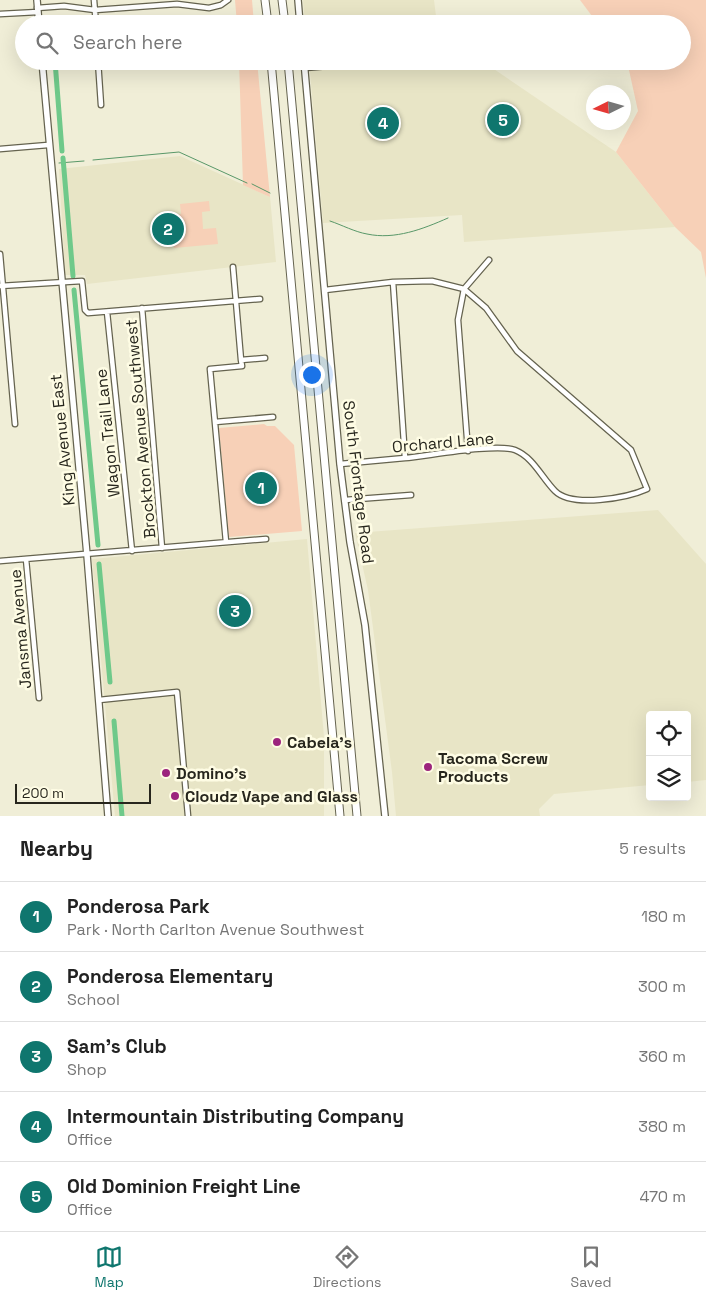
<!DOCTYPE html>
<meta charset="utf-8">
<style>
:root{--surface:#fff;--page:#f6f6f6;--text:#222;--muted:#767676;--line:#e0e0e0;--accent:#0f766e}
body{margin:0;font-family:"Space Grotesk",sans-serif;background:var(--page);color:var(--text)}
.controls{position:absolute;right:15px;bottom:15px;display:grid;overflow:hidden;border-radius:5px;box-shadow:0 5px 20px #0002}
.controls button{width:45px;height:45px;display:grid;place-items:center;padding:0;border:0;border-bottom:1px solid var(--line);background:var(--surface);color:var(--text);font:25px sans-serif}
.compass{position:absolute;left:586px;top:85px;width:45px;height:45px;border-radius:50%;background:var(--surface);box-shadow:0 5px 20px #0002;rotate:265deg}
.scale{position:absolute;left:15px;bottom:12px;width:136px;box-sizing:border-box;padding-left:5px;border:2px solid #27261d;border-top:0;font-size:14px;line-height:18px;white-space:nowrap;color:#27261d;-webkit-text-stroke:4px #fefce4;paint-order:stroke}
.you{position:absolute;left:311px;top:374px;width:18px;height:18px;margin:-12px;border:4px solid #fff;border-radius:50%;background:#1a73e8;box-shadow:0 0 0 8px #1a73e833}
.badge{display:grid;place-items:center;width:32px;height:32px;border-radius:50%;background:var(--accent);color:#fff;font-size:16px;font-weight:700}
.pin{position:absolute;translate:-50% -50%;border:2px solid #fff;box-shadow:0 1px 5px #0006}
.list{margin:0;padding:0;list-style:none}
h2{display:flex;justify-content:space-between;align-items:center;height:65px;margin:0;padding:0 20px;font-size:21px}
h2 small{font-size:16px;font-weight:400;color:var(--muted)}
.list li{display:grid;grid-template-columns:32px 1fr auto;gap:15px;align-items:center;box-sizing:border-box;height:70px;padding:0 20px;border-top:1px solid var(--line)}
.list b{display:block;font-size:19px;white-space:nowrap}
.list p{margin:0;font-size:16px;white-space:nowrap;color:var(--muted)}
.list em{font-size:16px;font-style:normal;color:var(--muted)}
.icon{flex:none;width:28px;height:28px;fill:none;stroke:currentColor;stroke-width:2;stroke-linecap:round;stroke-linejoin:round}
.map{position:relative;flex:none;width:706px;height:816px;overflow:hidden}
.search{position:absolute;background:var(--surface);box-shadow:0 5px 20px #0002;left:15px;right:15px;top:15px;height:55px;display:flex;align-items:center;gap:12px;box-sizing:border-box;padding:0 18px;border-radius:28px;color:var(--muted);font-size:19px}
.sheet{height:415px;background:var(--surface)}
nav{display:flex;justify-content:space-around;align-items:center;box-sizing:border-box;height:70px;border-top:1px solid var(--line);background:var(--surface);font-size:14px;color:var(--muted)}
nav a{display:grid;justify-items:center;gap:2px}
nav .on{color:var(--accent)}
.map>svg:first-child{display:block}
.built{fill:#e8e5c6}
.green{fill:#f7d0b7}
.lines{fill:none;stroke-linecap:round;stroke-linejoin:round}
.stream{stroke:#599869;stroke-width:1}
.canal{stroke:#6fc98a;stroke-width:5}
.minor-casing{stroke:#65634f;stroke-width:7}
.major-casing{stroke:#65634f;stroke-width:8}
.highway-casing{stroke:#65634f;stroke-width:9}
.minor{stroke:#fff;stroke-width:4.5}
.major{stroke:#fff;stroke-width:5.5}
.highway{stroke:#fff;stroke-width:7}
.poi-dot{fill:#9c247d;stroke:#fefce4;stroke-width:2}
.labels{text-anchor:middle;stroke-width:5;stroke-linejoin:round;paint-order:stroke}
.street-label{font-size:16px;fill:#27261d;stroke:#fefce4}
.poi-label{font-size:16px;font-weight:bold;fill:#27261d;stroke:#fefce4;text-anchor:start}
</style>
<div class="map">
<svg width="706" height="816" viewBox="0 0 706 816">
<rect width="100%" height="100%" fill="#f0eed7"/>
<!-- built -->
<path class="built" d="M303 0H434L437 24H305Z
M309 61H482L616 152 675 227 464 242 462 215 323 223Z
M180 156 270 197 276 262 87 284 85 275H65L59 169Z
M658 510 706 564V780L687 782V715H650V785L554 794 539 809 540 816H396L392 772 368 590 355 533Z
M307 539 324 737V816H115L92 559Z"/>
<!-- green -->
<path class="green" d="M235 0H252L254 24H237Z
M580 0H706V278L701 252 675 227 616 152 638 111 627 61H682V24H598Z
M239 61H257L270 197 243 185Z
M209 201 210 211 202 212 203 229 216 228 218 244 174 248 171 215 181 214 180 204Z
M264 424 267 426H275L294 445 302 531 229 537 219 428Z"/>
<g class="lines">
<!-- stream -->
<path class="stream" d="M93 160 179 152 247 183
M59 163 84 161
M252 184 270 193
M330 221C342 225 355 232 367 234 395 240 423 229 448 218"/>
<!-- canal -->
<path class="canal" d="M51 18 52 24
M55 61 62 151
M63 158 73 276
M74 290 98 545
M99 564 110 682
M114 721 122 816"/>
<!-- minor casing -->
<g class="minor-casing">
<path id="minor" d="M94 0 96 24
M37 8 64 6 95 10 177 4 209 8 221 5 228 0
M0 14 38 12
M98 61 101 105
M305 68 386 61
M0 149 48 145
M0 254 15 424
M233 267 241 360
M393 282 405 458
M0 286 82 281 85 310 88 313 260 299
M325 290 393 282 432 281 464 289 486 308 517 351 631 450 647 489C627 498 572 508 555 491 542 478 533 457 515 450 496 443 428 456 405 458 383 460 362 462 340 464
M142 308 162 548
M107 312 132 551
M215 422 273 417
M468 451 458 320 464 289 489 260
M345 500 411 495
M226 542 210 369 242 366 241 360 265 358
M26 559 39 698
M0 561 266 539
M99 700 177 692 188 816"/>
</g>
<!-- major casing -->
<g class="major-casing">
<path id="major" d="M37 0 39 24
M298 0 300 24
M42 61 87 555 108 816
M304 61 340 464 350 542 365 625 385 816"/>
</g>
<!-- highway casing -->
<g class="highway-casing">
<path id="highway" d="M265 0 268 24
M282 0 285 24
M271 61 340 816
M288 61 357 816"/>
</g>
<!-- minor -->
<use href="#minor" class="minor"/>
<!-- major -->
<use href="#major" class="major"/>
<!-- highway -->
<use href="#highway" class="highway"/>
</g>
<!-- markers -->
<g class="poi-dot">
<circle cx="277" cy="742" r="5"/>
<circle cx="428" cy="767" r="5"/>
<circle cx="166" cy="773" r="5"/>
<circle cx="175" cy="796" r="5"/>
</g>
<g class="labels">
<!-- street labels -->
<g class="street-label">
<text transform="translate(140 429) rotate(-95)" y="6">Brockton Avenue Southwest</text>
<text transform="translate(107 433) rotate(-96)" y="6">Wagon Trail Lane</text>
<text transform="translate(62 440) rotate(-96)" y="6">King Avenue East</text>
<text transform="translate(443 442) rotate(-5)" y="6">Orchard Lane</text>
<text transform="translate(359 482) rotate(83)" y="6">South Frontage Road</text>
<text transform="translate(20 629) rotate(-95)" y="6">Jansma Avenue</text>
</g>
<!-- poi labels -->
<g class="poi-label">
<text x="287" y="748">Cabela's</text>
<text x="438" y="764">Tacoma Screw<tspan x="438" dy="18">Products</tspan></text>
<text x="176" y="779">Domino's</text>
<text x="185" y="802">Cloudz Vape and Glass</text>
</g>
</g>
</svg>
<div class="controls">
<button><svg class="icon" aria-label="locate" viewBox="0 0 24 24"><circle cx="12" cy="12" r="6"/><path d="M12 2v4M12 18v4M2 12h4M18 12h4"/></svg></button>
<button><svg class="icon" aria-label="layers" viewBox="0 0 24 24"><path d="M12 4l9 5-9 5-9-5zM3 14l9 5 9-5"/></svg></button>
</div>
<svg class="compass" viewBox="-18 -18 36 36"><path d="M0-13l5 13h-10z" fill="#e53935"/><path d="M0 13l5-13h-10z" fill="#767676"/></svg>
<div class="scale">200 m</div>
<div class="you"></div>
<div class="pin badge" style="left:261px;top:488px">1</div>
<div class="pin badge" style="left:168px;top:229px">2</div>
<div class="pin badge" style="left:235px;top:611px">3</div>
<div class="pin badge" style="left:383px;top:123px">4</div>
<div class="pin badge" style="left:503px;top:120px">5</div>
<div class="search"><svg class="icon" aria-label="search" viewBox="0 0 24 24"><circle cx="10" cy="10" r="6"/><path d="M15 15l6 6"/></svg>Search here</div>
</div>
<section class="sheet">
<h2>Nearby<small>5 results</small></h2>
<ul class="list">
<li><span class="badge">1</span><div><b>Ponderosa Park</b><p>Park · North Carlton Avenue Southwest</p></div><em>180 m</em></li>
<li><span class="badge">2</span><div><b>Ponderosa Elementary</b><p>School</p></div><em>300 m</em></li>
<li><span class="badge">3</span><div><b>Sam's Club</b><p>Shop</p></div><em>360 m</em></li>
<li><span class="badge">4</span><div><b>Intermountain Distributing Company</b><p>Office</p></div><em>380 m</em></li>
<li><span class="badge">5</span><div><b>Old Dominion Freight Line</b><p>Office</p></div><em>470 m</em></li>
</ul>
</section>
<nav>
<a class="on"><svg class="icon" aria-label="map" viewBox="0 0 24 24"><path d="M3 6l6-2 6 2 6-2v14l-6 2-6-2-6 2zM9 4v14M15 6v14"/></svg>Map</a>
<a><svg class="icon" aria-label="directions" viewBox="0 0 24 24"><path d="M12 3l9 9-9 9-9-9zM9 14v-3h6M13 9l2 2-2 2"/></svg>Directions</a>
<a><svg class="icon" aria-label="saved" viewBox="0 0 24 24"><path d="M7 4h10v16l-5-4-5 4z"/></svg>Saved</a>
</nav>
